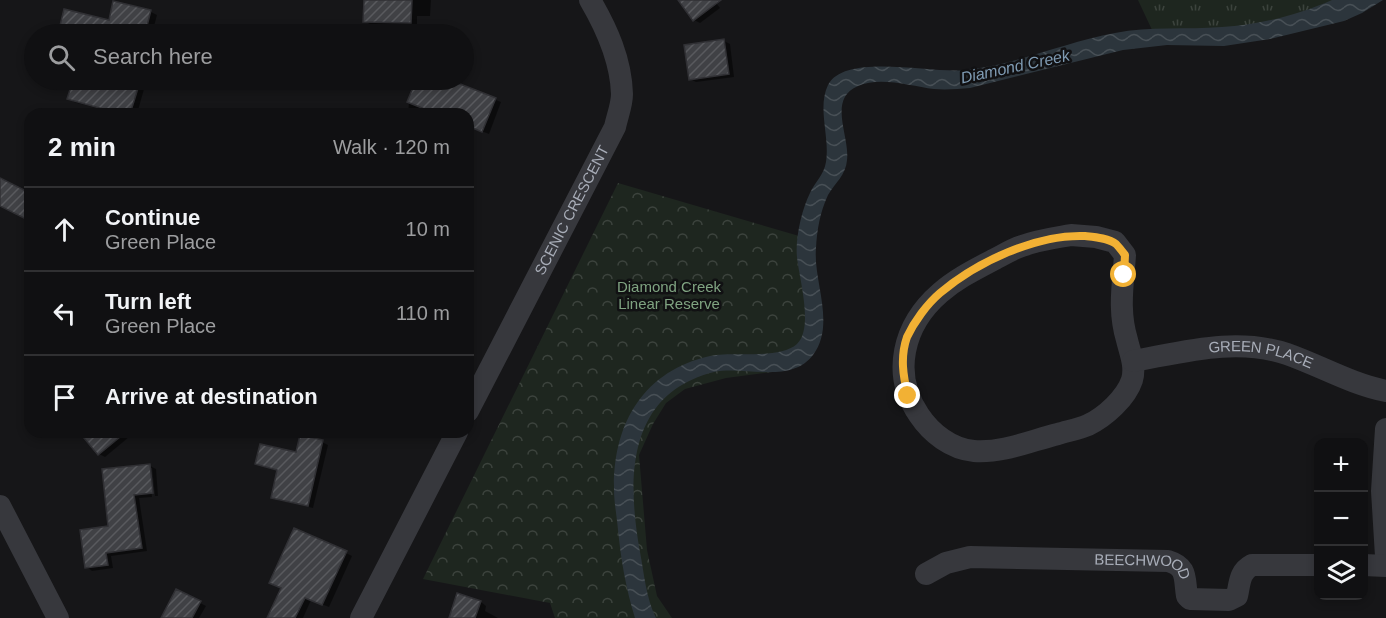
<!DOCTYPE html>
<meta charset="utf-8">
<style>
:root{--surface:#101012;--page:#19191b;--text:#f1f3f6;--muted:#9c9d9f;--line:#303032}
body{margin:0;font-family:Arial,sans-serif;background:var(--page);color:var(--text)}
.controls{position:absolute;right:18px;bottom:18px;display:grid;overflow:hidden;border-radius:12px;box-shadow:0 3px 9px #0003}
.controls button{width:54px;height:54px;display:grid;place-items:center;padding:0;border:0;border-bottom:2px solid var(--line);background:var(--surface);color:var(--text);font:30px sans-serif}
.stop{position:absolute;width:18px;height:18px;margin:-14px;border:4px solid #f2b134;border-radius:50%;background:#fff}
.stop.end{background:#f2b134;border-color:#fff;box-shadow:0 2px 6px #0008}
.list{margin:0;padding:0;list-style:none}
h2{display:flex;justify-content:space-between;align-items:center;height:78px;margin:0;padding:0 24px;font-size:26px}
h2 small{font-size:20px;font-weight:400;color:var(--muted)}
.list li{display:grid;grid-template-columns:39px 1fr auto;gap:18px;align-items:center;box-sizing:border-box;height:84px;padding:0 24px;border-top:2px solid var(--line)}
.list b{display:block;font-size:22px;white-space:nowrap}
.list p{margin:0;font-size:20px;white-space:nowrap;color:var(--muted)}
.list em{font-size:20px;font-style:normal;color:var(--muted)}
.icon{flex:none;width:33px;height:33px;fill:none;stroke:currentColor;stroke-width:2;stroke-linecap:round;stroke-linejoin:round}
.map{position:relative;flex:none;width:1386px;height:618px;overflow:hidden}
.search{position:absolute;background:var(--surface);box-shadow:0 3px 9px #0003;left:24px;top:24px;width:450px;height:66px;display:flex;align-items:center;gap:15px;box-sizing:border-box;padding:0 21px;border-radius:33px;color:var(--muted);font-size:22px}
.panel{position:absolute;background:var(--surface);box-shadow:0 3px 9px #0003;left:24px;top:108px;width:450px;height:330px;border-radius:18px}
.map>svg:first-child{display:block}
.forest{fill:url(#forest-crowns)}
.park{fill:url(#park-tufts)}
.water{fill:url(#water-waves)}
.shadow{fill:#0007}
.building{fill:url(#building-hatch);stroke:#303034;stroke-width:1.5}
.lines{fill:none;stroke-linecap:round;stroke-linejoin:round}
.minor{stroke:#37383d;stroke-width:22}
.route{stroke:#f2b134;stroke-width:8}
.labels{text-anchor:middle;stroke-width:5;stroke-linejoin:round;paint-order:stroke}
.street-label{font-size:15px;fill:#a8adb8;stroke:#111113}
.park-label{font-size:15px;fill:#7fa381;stroke:#111113}
.water-label{font-size:16px;font-style:italic;fill:#7f9bb3;stroke:#111113}
</style>
<div class="map">
<svg width="1386" height="618" viewBox="0 0 1386 618">
<defs>
<pattern id="forest-crowns" width="20" height="18" patternUnits="userSpaceOnUse" patternTransform="scale(1.5)"><rect width="20" height="18" fill="#1e261f"/><path d="M2 6a3 3 0 1 1 6 0M12 15a3 3 0 1 1 6 0" fill="none" stroke="#3c433d"/></pattern>
<pattern id="park-tufts" width="24" height="20" patternUnits="userSpaceOnUse" patternTransform="scale(1.5)"><rect width="24" height="20" fill="#1e261f"/><path d="M3 7l-1-3M5 7V3M7 7l1-3M15 17l-1-3M17 17v-4M19 17l1-3" fill="none" stroke="#3c433d"/></pattern>
<pattern id="water-waves" width="16" height="10" patternUnits="userSpaceOnUse" patternTransform="scale(1.5)"><rect width="16" height="10" fill="#2c353c"/><path d="M0 5q4-4 8 0t8 0" fill="none" stroke="#485056"/></pattern>
<pattern id="building-hatch" width="6" height="6" patternUnits="userSpaceOnUse" patternTransform="scale(1.5)"><rect width="6" height="6" fill="#404145"/><path d="M-1 1l2-2M0 6l6-6M5 7l2-2" fill="none" stroke="#595a5e"/></pattern>
</defs>
<rect width="100%" height="100%" fill="#161618"/>
<!-- forest -->
<path class="forest" d="M618 183 806 238 818 308 794 366 772 372 726 378 685 389 666 403 653 424 639 455 647 550 657 596 672 618H555L550 603 423 579Z"/>
<!-- park -->
<path class="park" d="M1138 0H1359L1298 25 1153 32Z"/>
<!-- water -->
<path class="water" d="M1332 0H1383L1362 13 1344 21 1270 39 1224 46 1167 45 1123 50 970 88C958 89 946 90 934 89 911 86 880 76 858 86 827 99 850 136 847 160 846 175 835 183 828 195 820 212 817 230 816 248 813 282 836 324 813 355 790 385 744 365 714 372 626 394 627 480 640 552 644 573 646 598 656 618H635C626 589 621 560 618 530 617 517 614 503 614 489 613 424 643 371 710 356 733 351 779 360 797 344 814 328 799 278 797 257 795 238 802 209 810 193 815 182 824 175 826 162 830 137 817 108 828 85 845 52 933 74 965 70 1016 65 1065 42 1115 33 1150 26 1187 30 1222 27 1259 25 1298 15 1332 0Z"/>
<!-- shadow -->
<path class="shadow" d="M366 0H431L430 16H417V26L371 25 365 21Z
M679 0H714L720 8 700 23 694 20Z
M115 3 151 12 157 15 152 34H60L66 11 110 22Z
M724 41 730 44 734 77 696 82 690 79Z
M74 80H119L138 86 144 89 137 114H119L74 102 69 98Z
M418 80H446L501 102 489 134 468 126V114H408L409 102Z
M81 432H135L105 457 99 454Z
M322 442 328 445 313 508 278 500 273 497 279 471 257 464 297 454Z
M150 466 156 469 158 496H155L152 468H149L152 497 139 498 147 551 111 556 113 568 92 571 87 567 109 527Z
M346 553 352 556 329 607 311 600 303 618H268Z
M177 591 206 606 199 618H163Z
M458 595 481 602 486 606 485 611 498 618H451Z"/>
<!-- building -->
<path class="building" d="M364 0H412L411 23 363 22Z
M678 0H721L693 21Z
M113 1 151 10 145 34H58L64 9 109 20Z
M724 39 729 74 689 80 684 45Z
M73 80H120L139 85 130 114H121L67 99Z
M416 80H450L496 98 482 132 468 126V114H437L407 102Z
M0 178 30 193V221L0 206Z
M79 432H126L98 455Z
M300 435 323 440 308 506 271 498 277 470 255 464 260 444 296 452Z
M150 464 153 493 134 495 142 548 106 553 108 565 85 568 80 530 108 526 102 469Z
M294 528 347 551 322 605 305 598 295 618H267L281 588 269 583Z
M176 589 201 601 192 618H161Z
M457 593 481 601 475 618H449Z"/>
<g class="lines">
<!-- minor -->
<g class="minor">
<path d="M1071 235 1096 237 1115 242 1125 255C1123 285 1118 310 1127 340 1130 353 1136 366 1132 380 1126 398 1105 417 1088 425 1079 429 1068 431 1058 434 1030 441 1003 453 974 451 951 449 931 433 919 415 891 374 903 325 940 293 956 279 974 270 993 260 1003 255 1012 249 1022 246 1038 240 1054 238 1071 235Z"/>
<path id="s1" d="M1133 361C1184 352 1236 337 1287 354 1321 366 1351 384 1386 391"/>
<path id="s2" d="M468 411 615 127C617 117 622 105 622 94 621 60 607 29 590 0"/>
<path d="M1386 429 1382 491 1386 556"/>
<path d="M0 506 58 618"/>
<path d="M1364 565 1386 566"/>
<path id="s3" d="M926 574 946 563 970 557 1168 561C1188 567 1184 578 1187 596L1190 599 1229 600 1237 596C1240 583 1239 572 1252 565H1318"/>
<path d="M361 618 457 432"/>
</g>
</g>
<g class="lines">
<!-- route -->
<path class="route" d="M908 396C903 376 900 357 907 337 914 322 927 304 940 293 977 262 1036 234 1085 236 1095 237 1109 238 1116 244 1119 247 1122 251 1125 255L1124 275"/>
</g>
<g class="labels">
<!-- street labels -->
<g class="street-label">
<text dy="5" stroke="none"><textPath href="#s2" startOffset="226">SCENIC CRESCENT</textPath></text>
<text dy="5" stroke="none"><textPath href="#s1" startOffset="130">GREEN PLACE</textPath></text>
<text dy="5" stroke="none"><textPath href="#s3" startOffset="222">BEECHWOOD</textPath></text>
</g>
<!-- park labels -->
<g class="park-label">
<text x="669" y="292">Diamond Creek<tspan x="669" dy="17">Linear Reserve</tspan></text>
</g>
<!-- water labels -->
<g class="water-label">
<text transform="translate(1015 66) rotate(-12)" y="6">Diamond Creek</text>
</g>
</g>
</svg>
<div class="controls">
<button>+</button>
<button>−</button>
<button><svg class="icon" aria-label="layers" viewBox="0 0 24 24"><path d="M12 4l9 5-9 5-9-5zM3 14l9 5 9-5"/></svg></button>
</div>
<div class="stop" style="left:1124px;top:275px"></div>
<div class="stop end" style="left:908px;top:396px"></div>
<div class="search"><svg class="icon" aria-label="search" viewBox="0 0 24 24"><circle cx="10" cy="10" r="6"/><path d="M15 15l6 6"/></svg>Search here</div>
<section class="panel">
<h2>2 min<small>Walk · 120 m</small></h2>
<ul class="list">
<li><svg class="icon" aria-label="ahead" viewBox="0 0 24 24"><path d="M12 20V5M6 11l6-6 6 6"/></svg><div><b>Continue</b><p>Green Place</p></div><em>10 m</em></li>
<li><svg class="icon" aria-label="left" viewBox="0 0 24 24"><path d="M17 20v-9H6M10 6l-5 5 5 5"/></svg><div><b>Turn left</b><p>Green Place</p></div><em>110 m</em></li>
<li><svg class="icon" aria-label="arrive" viewBox="0 0 24 24"><path d="M6 21V4h12l-3 4 3 4H6"/></svg><div><b>Arrive at destination</b></div></li>
</ul>
</section>
</div>
